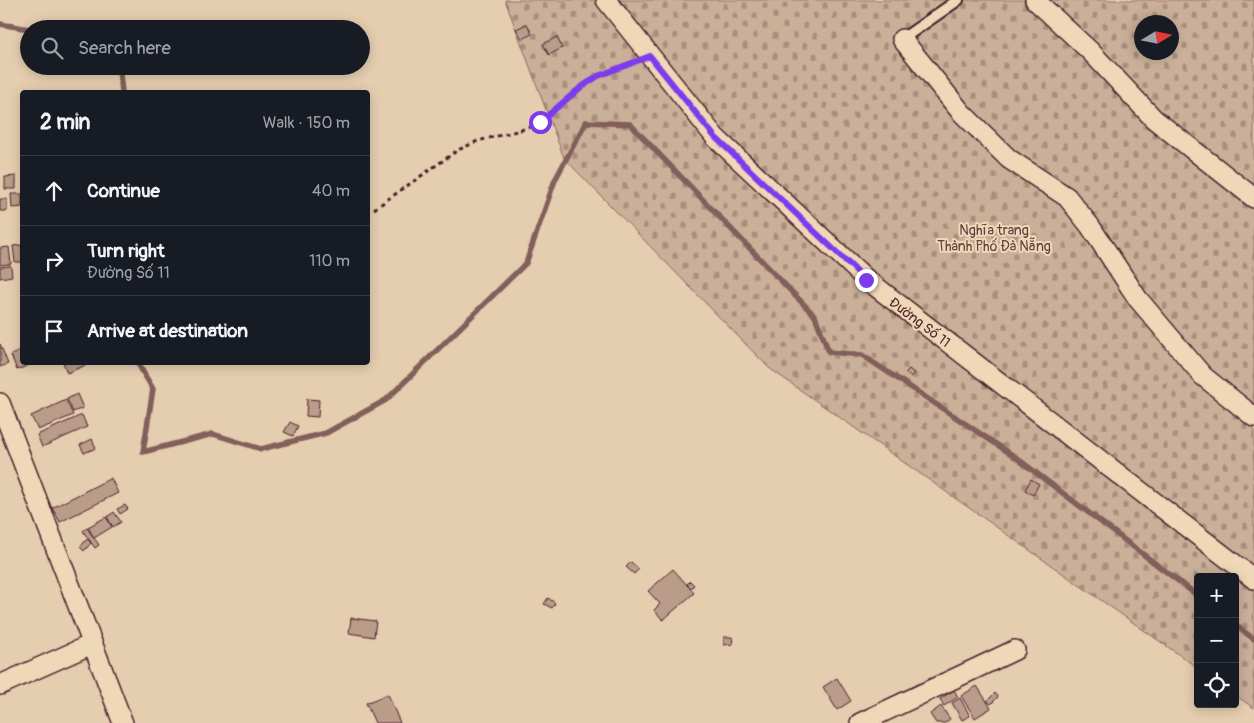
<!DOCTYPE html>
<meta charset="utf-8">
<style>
:root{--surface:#171b24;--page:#242831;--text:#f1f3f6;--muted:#9ea1a6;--line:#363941}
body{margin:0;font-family:Pangolin,sans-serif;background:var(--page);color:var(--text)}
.controls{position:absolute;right:15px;bottom:15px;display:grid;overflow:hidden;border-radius:5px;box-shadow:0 2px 12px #0003}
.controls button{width:45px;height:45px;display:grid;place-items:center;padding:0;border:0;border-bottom:1px solid var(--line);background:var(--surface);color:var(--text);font:25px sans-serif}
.compass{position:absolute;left:1134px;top:15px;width:45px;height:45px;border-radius:50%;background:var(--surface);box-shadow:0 2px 12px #0003;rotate:80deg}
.stop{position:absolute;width:15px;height:15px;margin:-11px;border:4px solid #7c3aed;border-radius:50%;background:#fff}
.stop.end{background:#7c3aed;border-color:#fff;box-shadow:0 1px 5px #0008}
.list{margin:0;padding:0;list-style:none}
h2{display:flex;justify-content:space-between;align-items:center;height:65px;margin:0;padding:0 20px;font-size:21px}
h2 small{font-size:16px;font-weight:400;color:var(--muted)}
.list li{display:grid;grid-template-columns:32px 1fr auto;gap:15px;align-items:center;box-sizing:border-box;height:70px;padding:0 20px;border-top:1px solid var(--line)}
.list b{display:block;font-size:19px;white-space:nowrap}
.list p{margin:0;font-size:16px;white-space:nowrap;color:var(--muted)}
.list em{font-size:16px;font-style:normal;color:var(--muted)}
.icon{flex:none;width:28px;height:28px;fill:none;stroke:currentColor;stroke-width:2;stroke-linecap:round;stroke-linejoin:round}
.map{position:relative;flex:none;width:1254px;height:723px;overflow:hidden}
.search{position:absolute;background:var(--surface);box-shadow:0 2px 12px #0003;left:20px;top:20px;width:350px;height:55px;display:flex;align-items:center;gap:12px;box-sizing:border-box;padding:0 18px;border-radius:28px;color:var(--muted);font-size:19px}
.panel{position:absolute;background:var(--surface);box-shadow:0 2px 12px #0003;left:20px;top:90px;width:350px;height:275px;border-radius:5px}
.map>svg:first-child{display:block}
.cemetery{fill:url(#cemetery-stones);stroke:#8a6862;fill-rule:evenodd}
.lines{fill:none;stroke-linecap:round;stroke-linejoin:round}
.stream{stroke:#825e5a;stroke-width:5.5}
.building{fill:#b99c8a;stroke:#4a1f2b}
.lane-casing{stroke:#4a1f2b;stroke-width:14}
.street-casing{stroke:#4a1f2b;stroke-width:22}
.path{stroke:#4a1f2b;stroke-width:3;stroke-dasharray:4 4;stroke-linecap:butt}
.lane{stroke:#efd8b7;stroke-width:10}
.street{stroke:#efd8b7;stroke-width:19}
.route{stroke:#7c3aed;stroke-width:6}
.labels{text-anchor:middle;stroke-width:4;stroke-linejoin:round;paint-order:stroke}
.park-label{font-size:14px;fill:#643c41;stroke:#efd8b7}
.street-label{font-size:14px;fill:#4a1f2b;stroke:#efd8b7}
</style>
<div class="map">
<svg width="1254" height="723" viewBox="0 0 1254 723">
<defs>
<pattern id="cemetery-stones" width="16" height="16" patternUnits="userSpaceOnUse" patternTransform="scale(1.25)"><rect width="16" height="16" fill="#cbb099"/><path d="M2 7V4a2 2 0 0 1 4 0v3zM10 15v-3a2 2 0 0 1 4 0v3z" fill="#a78f7d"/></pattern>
</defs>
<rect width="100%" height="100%" fill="#e5cdaf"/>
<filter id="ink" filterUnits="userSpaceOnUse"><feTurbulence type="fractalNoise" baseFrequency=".02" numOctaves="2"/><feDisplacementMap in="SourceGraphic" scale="10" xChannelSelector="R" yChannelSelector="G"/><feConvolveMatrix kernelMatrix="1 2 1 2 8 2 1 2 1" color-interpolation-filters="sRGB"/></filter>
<g filter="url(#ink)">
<!-- cemetery -->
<path class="cemetery" d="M505 0H1254V708L1235 695V577H1198V668L769 368 564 158ZM1142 22H1172V52H1142Z"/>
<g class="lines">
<!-- stream -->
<path class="stream" d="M0 24 29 29
M107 66 120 74 122 92
M137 362 153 389 143 452 213 434 261 449 326 433 386 400 526 263 555 180 586 122 630 124 815 316 829 352 862 355 1014 456 1198 596
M1235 625 1254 639"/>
</g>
<!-- building -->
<path class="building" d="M527 24 532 34 522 39 516 29Z
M557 37 562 48 549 55 543 44Z
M16 176V189H5V177Z
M11 194H22V207L12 208Z
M0 199H7V211H0Z
M22 245V262H15L13 246Z
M9 247 11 264 0 265V248Z
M11 266 12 276 0 278V267Z
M0 344 8 364 0 367Z
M22 350V362L32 364 17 370 11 355Z
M63 362H93L67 373Z
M909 369 914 373 911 377 905 373Z
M77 394 83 408 73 412 67 399Z
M307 399 319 400 318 417 306 416Z
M66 400 73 415 38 430 31 416Z
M82 415 87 427 42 447 37 435Z
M290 422 298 426 293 436 284 432Z
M92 439 96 448 84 453 80 445Z
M111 478 118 493 60 522 52 508Z
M1031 479 1039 484 1033 495 1025 490Z
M125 505 128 509 120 514 117 509Z
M114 512 121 522 113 527 107 517Z
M106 517 112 527 94 538 88 527Z
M87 528 99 545 95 548 83 531Z
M87 539 91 543 84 551 80 547Z
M631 562 639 569 634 574 626 567Z
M673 569 694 593 663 620 654 610 660 604 648 591Z
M690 581 694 585 691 588 687 584Z
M548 598 555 603 552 608 544 604Z
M351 618 376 621 374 637 349 633Z
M724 637H732L733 644 724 645Z
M837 678 851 701 837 710 823 687Z
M977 686 991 708 975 718 961 696Z
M954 690 958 697 944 706 940 699Z
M995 693 998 697 991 704 987 701Z
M388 694 400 723H375L366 703Z
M960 698 970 716 962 720 952 703Z
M941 706 950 719 945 723H936L930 714Z"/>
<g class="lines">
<!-- lane casing -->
<g class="lane-casing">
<path id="lane" d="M902 39 958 0"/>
</g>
<!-- street casing -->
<g class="street-casing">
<path id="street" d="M606 0 715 137 866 279 1254 579
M1035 0 1090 51 1154 119 1254 198
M902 39 961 112 1009 159 1067 197 1090 226 1138 299 1203 376 1254 417
M0 403 123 723
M0 685 92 644
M860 723 1015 650"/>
</g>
<!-- path -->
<path class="path" d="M374 209 458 150 478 141 528 128 539 122 580 88 598 76 633 63"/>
<!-- lane -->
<use href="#lane" class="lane"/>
<!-- street -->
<use href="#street" class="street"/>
</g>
</g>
<g class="lines" filter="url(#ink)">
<!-- route -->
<path class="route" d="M540 122 580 88 598 76 650 56 715 137 866 280"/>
</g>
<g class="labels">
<!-- park labels -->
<g class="park-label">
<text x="994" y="235">Nghĩa trang<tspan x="994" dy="16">Thành Phố Đà Nẵng</tspan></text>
</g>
<!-- street labels -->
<g class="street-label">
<text transform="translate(920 322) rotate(37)" y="5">Đường Số 11</text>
</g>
</g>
</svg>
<div class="controls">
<button>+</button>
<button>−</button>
<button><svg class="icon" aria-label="locate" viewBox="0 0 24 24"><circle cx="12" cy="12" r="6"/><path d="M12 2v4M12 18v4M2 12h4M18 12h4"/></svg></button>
</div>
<svg class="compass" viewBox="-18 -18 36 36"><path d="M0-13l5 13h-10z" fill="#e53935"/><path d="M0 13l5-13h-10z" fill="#9ea1a6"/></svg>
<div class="stop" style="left:540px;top:122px"></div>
<div class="stop end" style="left:866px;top:280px"></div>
<div class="search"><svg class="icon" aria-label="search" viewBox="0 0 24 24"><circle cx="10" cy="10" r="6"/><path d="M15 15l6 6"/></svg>Search here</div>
<section class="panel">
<h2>2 min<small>Walk · 150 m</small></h2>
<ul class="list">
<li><svg class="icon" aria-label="ahead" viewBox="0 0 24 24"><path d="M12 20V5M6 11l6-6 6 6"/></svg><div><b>Continue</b></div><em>40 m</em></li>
<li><svg class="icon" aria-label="right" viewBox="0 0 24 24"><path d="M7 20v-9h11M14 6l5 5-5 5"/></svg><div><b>Turn right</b><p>Đường Số 11</p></div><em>110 m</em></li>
<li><svg class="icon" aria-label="arrive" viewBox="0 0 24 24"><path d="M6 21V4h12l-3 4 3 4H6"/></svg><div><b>Arrive at destination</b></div></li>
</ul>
</section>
</div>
